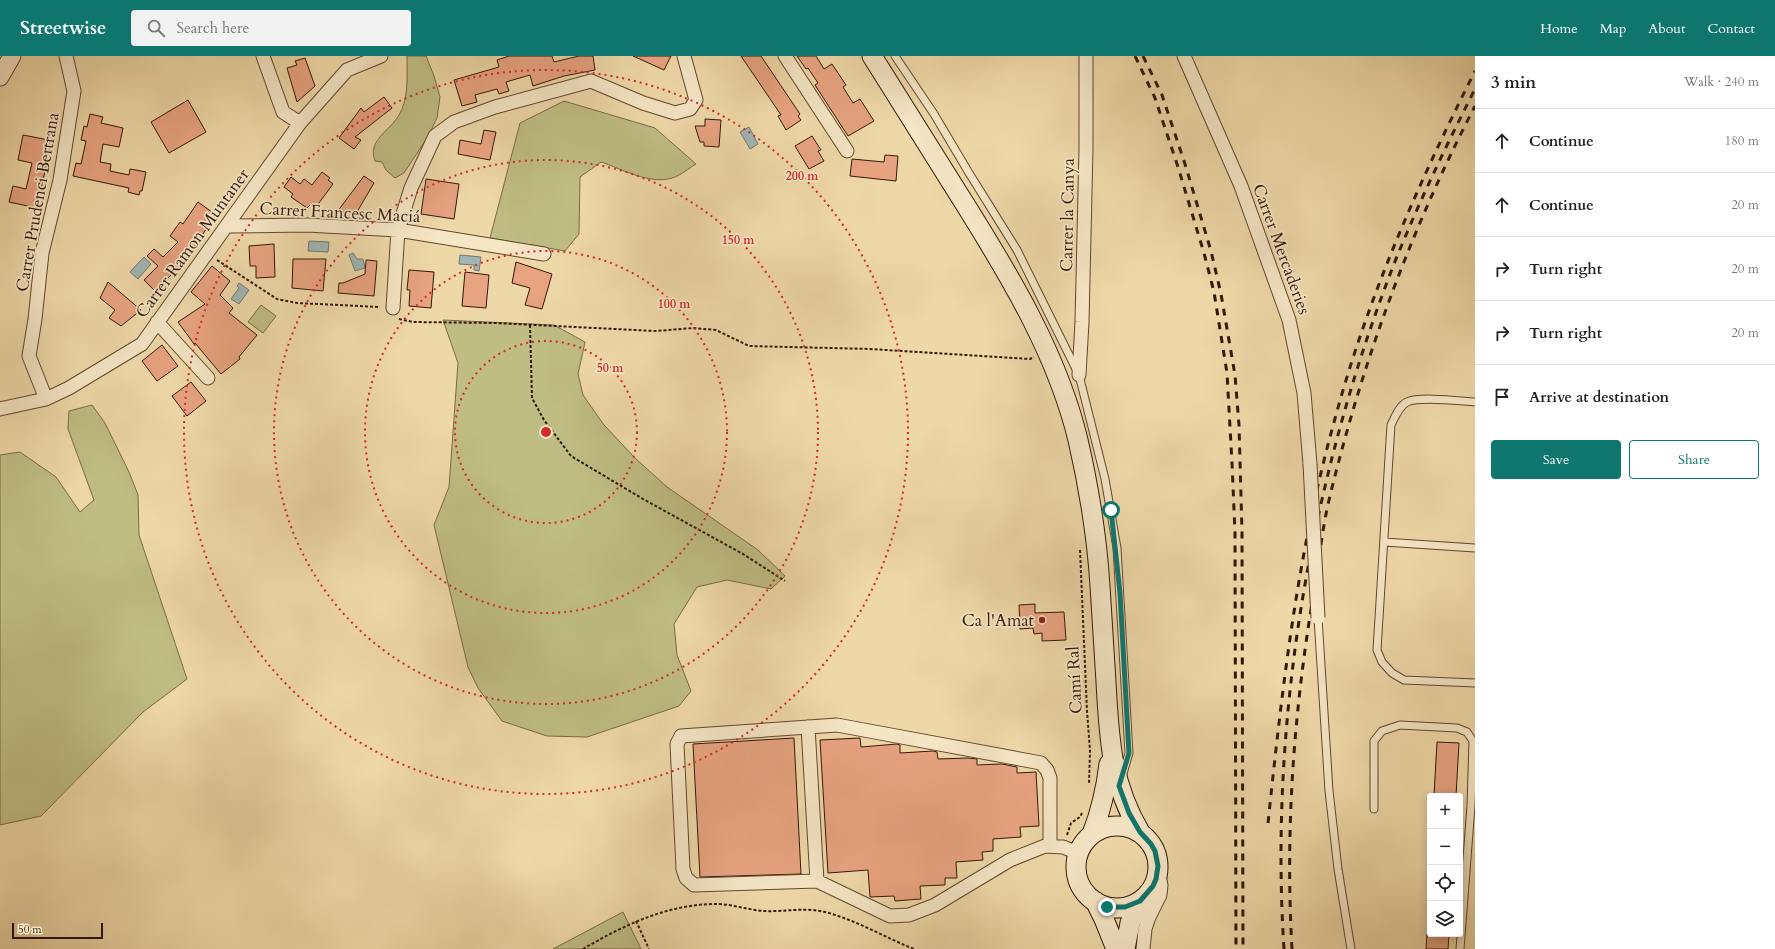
<!DOCTYPE html>
<meta charset="utf-8">
<style>
:root{--surface:#fff;--page:#f2f2f2;--text:#222;--muted:#767676;--line:#e0e0e0;--accent:#0f766e}
body{margin:0;font-family:Cardo,serif;background:var(--page);color:var(--text)}
.controls{position:absolute;right:12px;bottom:12px;display:grid;overflow:hidden;border-radius:4px;box-shadow:0 2px 10px #0003}
.controls button{width:36px;height:36px;display:grid;place-items:center;padding:0;border:0;border-bottom:1px solid var(--line);background:var(--surface);color:var(--text);font:20px sans-serif}
.scale{position:absolute;left:12px;bottom:10px;width:91px;box-sizing:border-box;padding-left:4px;border:2px solid #331707;border-top:0;font-size:11px;line-height:14px;white-space:nowrap;color:#331707;-webkit-text-stroke:3px #f5e6c6;paint-order:stroke}
.stop{position:absolute;width:12px;height:12px;margin:-9px;border:3px solid #0f766e;border-radius:50%;background:#fff}
.stop.end{background:#0f766e;border-color:#fff;box-shadow:0 1px 4px #0008}
.list{margin:0;padding:0;list-style:none}
h2{display:flex;justify-content:space-between;align-items:center;height:52px;margin:0;padding:0 16px;font-size:17px}
h2 small{font-size:13px;font-weight:400;color:var(--muted)}
.list li{display:grid;grid-template-columns:26px 1fr auto;gap:12px;align-items:center;box-sizing:border-box;height:64px;padding:0 16px;border-top:1px solid var(--line)}
.list b{display:block;font-size:15px;white-space:nowrap}
.list em{font-size:13px;font-style:normal;color:var(--muted)}
.actions{display:flex;gap:8px;padding:12px 16px}
.actions a{flex:1;padding:9px 0;border:1px solid var(--accent);border-radius:4px;text-align:center;font-size:14px;color:var(--accent)}
.actions .main{background:var(--accent);color:#fff}
.icon{flex:none;width:22px;height:22px;fill:none;stroke:currentColor;stroke-width:2;stroke-linecap:round;stroke-linejoin:round}
.map{position:relative;flex:none;width:1475px;height:893px;overflow:hidden}
header{display:flex;align-items:center;gap:24px;box-sizing:border-box;height:56px;padding:0 20px;background:var(--accent);color:#fff}
header strong{font-size:19px}
nav{display:flex;gap:22px;margin-inline-start:auto;font-size:14px}
.search{width:280px;height:36px;background:var(--page);display:flex;align-items:center;gap:10px;box-sizing:border-box;padding:0 14px;border-radius:4px;color:var(--muted);font-size:15px}
main{display:flex}
aside{flex:1;background:var(--surface)}
.map>svg:first-child{display:block}
.green{fill:#bfbd84;stroke:#796a46}
.water{fill:#a0b6b5;stroke:#74766f}
.building{fill:#e8a381;stroke:#331707}
.lines{fill:none;stroke-linecap:round;stroke-linejoin:round}
.service-casing{stroke:#62472f;stroke-width:9}
.minor-casing{stroke:#62472f;stroke-width:15}
.tertiary-casing{stroke:#62472f;stroke-width:19}
.secondary-casing{stroke:#331707;stroke-width:21}
.path{stroke:#331707;stroke-width:2;stroke-dasharray:3 2;stroke-linecap:butt}
.service{stroke:#f5e6c6;stroke-width:7}
.minor{stroke:#f5e6c6;stroke-width:13}
.tertiary{stroke:#f5e6c6;stroke-width:17}
.secondary{stroke:#f5e6c6;stroke-width:19}
.rail{stroke:#331707;stroke-width:3;stroke-dasharray:7 7;stroke-linecap:butt}
.minor-bridge-casing{stroke:#62472f;stroke-width:15;stroke-linecap:butt}
.minor-bridge{stroke:#f5e6c6;stroke-width:13}
.route{stroke:#0f766e;stroke-width:5}
.ring{fill:none;stroke:#d62828;stroke-width:2;stroke-dasharray:2 4}
.poi-dot{fill:#8f2418;stroke:#f5e6c6;stroke-width:1.5}
.labels{text-anchor:middle;stroke-width:3.5;stroke-linejoin:round;paint-order:stroke}
.street-label{font-size:17px;fill:#331707;stroke:#f5e6c6}
.poi-label{font-size:17px;fill:#331707;stroke:#f5e6c6;text-anchor:end}
.centre{fill:#d62828;stroke:#f5e6c6;stroke-width:2}
.ring-label{font-size:12px;text-anchor:middle;font-weight:bold;fill:#d62828;stroke:#f5e6c6;stroke-width:3.5;stroke-linejoin:round;paint-order:stroke}
</style>
<header>
<strong>Streetwise</strong>
<div class="search"><svg class="icon" aria-label="search" viewBox="0 0 24 24"><circle cx="10" cy="10" r="6"/><path d="M15 15l6 6"/></svg>Search here</div>
<nav><a>Home</a><a>Map</a><a>About</a><a>Contact</a></nav>
</header>
<main>
<div class="map">
<svg width="1475" height="893" viewBox="0 0 1475 893">
<rect width="100%" height="100%" fill="#efd8a8"/>
<filter id="stains"><feTurbulence type="fractalNoise" baseFrequency=".005" numOctaves="4"/><feColorMatrix values="0 0 0 0 .2 0 0 0 0 .09 0 0 0 0 .02 0 0 0 .5 -.17"/></filter>
<radialGradient id="worn" r=".72"><stop offset=".6" stop-color="#630" stop-opacity="0"/><stop offset="1" stop-color="#630" stop-opacity=".3"/></radialGradient>
<!-- green -->
<path class="green" d="M407 0H426L434 20 440 41 437 62 427 82 404 117 395 122 386 114 382 106 375 105C367 84 390 75 399 59 409 43 407 18 407 0Z
M564 45 655 72 696 108C689 112 680 120 672 122 650 129 622 113 601 106L580 121 579 178 565 195 490 182 520 67Z
M261 249 276 260 263 277 248 266Z
M443 264 554 269 585 286 578 318 583 339 604 369 635 402 667 431 758 494 785 520 771 533 727 524 697 531 674 568 677 599 691 635 679 650 587 681 547 680 502 665 478 632 468 611 434 469 449 431 458 307Z
M92 349 105 367 129 416 138 439 139 479 187 623 143 656 41 760 0 769V399L20 396 56 421 80 456 94 444 68 373 69 355Z
M623 856 641 893H553Z"/>
<!-- water -->
<path class="water" d="M749 71 758 88 750 93 740 76Z
M309 185 329 186 328 196 308 195Z
M353 197 357 203H363L365 212 355 215 349 199Z
M460 199 481 201 479 215 474 214V209L459 208Z
M144 201 151 208 138 223 130 216Z
M239 227 249 234 239 248 231 243 239 232 237 230Z"/>
<!-- building -->
<path class="building" d="M509 0H552L554 6 579 0H593L595 14 564 20 533 30 530 19 506 26 509 35 499 38 497 33 475 39 477 46 462 50 454 24 499 11 497 4Z
M633 0H671L664 14Z
M741 0H761L800 58 798 60 801 64 786 74 778 60 781 59Z
M797 0H816L824 13 832 8 846 29 843 31 853 47 860 43 874 65 848 80 815 29 818 27 808 12 806 13Z
M305 2 315 30 297 46 287 12 297 9 295 5Z
M384 41 392 52 355 81 361 84 354 93 339 82 361 52 364 56Z
M188 44 206 76 169 97 151 66Z
M90 58 103 61 101 67 123 72 119 91 103 88 100 106 111 108 110 115 129 119 130 113 146 116 142 135H140L139 139 128 136 129 132 73 120 76 107 81 108 86 85 81 84 84 70 87 71Z
M705 63 721 64 719 91 704 90V86H700L695 70H705Z
M484 74 496 76 490 104 458 98 460 84 481 88Z
M23 79 54 85 48 110H46L37 152 9 146 13 130 26 133 32 107 18 104Z
M812 80 821 94 818 95 824 105 809 113 795 90Z
M885 99 898 100 896 125 850 120 852 103 884 106Z
M322 116 330 122 328 124 333 128 316 151 311 148 307 152 291 141 293 138 284 131 291 121 300 128 304 123 312 129Z
M364 120 374 127 357 156H337Z
M426 123 459 128 454 163 421 158Z
M198 146 216 159 182 208 155 235 144 224 158 210 147 200 154 193 163 201 178 186 170 180 180 166 183 168Z
M274 188 275 221 256 222V210H250L249 190Z
M293 203H326L323 235 292 232Z
M366 204 377 205 374 240 338 237 339 227H343L365 218Z
M516 206 552 218 542 253 525 249 530 232 512 227Z
M212 210 230 225 220 239 233 252 229 257 257 279 239 301 240 303 221 318 195 287 194 288 178 266 205 248 191 236Z
M409 214 434 216 431 252 409 250 410 234H407Z
M465 216 489 219 486 252 462 250Z
M108 226 141 254 121 270 109 262 115 254 100 242Z
M162 289 178 310 157 325 142 305Z
M191 326 206 345 187 360 172 340Z
M1035 548V557L1064 556 1066 584 1042 585V577L1034 578 1033 572 1020 573 1019 549Z
M794 682 801 818 700 821 693 688Z
M860 682 861 691 897 688 900 689V697L933 695 937 696 938 703 968 702 977 703V709L1002 708 1017 711V717L1036 716 1039 770 1020 771 1021 781 993 783V795L982 796 983 804 956 806 957 822H945V829L920 830 921 843 895 845 894 840 870 841 868 814 828 817 820 684Z
M1437 686 1459 687 1456 740H1434Z
M1427 878H1449L1448 893H1426Z"/>
<g class="lines">
<!-- service casing -->
<g class="service-casing">
<path id="service" d="M895 0 934 58 969 117 1017 194 1079 319 1105 423 1117 492 1129 697 1122 721
M1475 346C1459 345 1420 340 1407 346 1399 350 1395 361 1391 369L1377 594 1382 606 1392 617 1404 624 1475 627
M1384 486 1475 492
M1318 562 1329 735 1338 813 1351 893
M1374 753V685L1382 675 1400 669 1457 672 1467 676 1473 685 1471 750 1460 893"/>
</g>
<!-- minor casing -->
<g class="minor-casing">
<path id="minor" d="M263 0 283 56 300 67
M785 0 847 95
M1184 0 1241 130 1289 264 1304 337 1310 408
M228 170 307 169 398 174 544 198
M393 252 398 174 411 132 435 80 454 66 495 51 591 25 643 47 675 57 690 53 696 44 684 0
M157 266 208 322
M1079 319 1082 266 1086 93V0
M46 343 29 300 35 263 42 197 60 124 74 35 66 0
M0 353 46 343 69 332 142 288 300 67 347 14 381 0
M808 671 817 825
M1050 790V722L1047 714 1041 707 837 669 681 680 677 688 683 813 686 822 694 829 817 825 890 860 909 859 935 849 1010 804 1045 790 1063 791 1078 797
M1143 893 1145 873 1149 861 1160 839 1161 829 1158 815"/>
</g>
<!-- tertiary casing -->
<g class="tertiary-casing">
<path id="tertiary" d="M0 21 12 0"/>
</g>
<!-- secondary casing -->
<g class="secondary-casing">
<path id="secondary" d="M872 0C904 51 936 102 968 153 1013 225 1058 301 1078 384 1089 432 1097 481 1100 530 1102 562 1104 594 1106 626 1109 682 1111 727 1140 776
M1076 811a41 41 0 1 1 82 0a41 41 0 1 1-82 0Z
M1092 778C1101 755 1106 733 1109 708
M1095 845 1104 863 1116 893
M1125 893 1130 867 1140 845"/>
</g>
<!-- path -->
<path class="path" d="M217 204 277 243 297 247 380 251
M399 263 413 266 495 267 656 275 693 272 716 274 749 290 870 293 1030 303 1034 301
M530 269 532 342 544 364 571 400 643 443 743 498 785 525
M1080 494 1087 655 1090 695 1089 728
M1067 779 1071 767 1080 761 1082 757
M636 865 649 893
M583 893C624 869 668 848 716 848 732 848 748 854 764 855 784 856 805 851 825 856 856 864 884 881 914 893"/>
<!-- service -->
<use href="#service" class="service"/>
<!-- minor -->
<use href="#minor" class="minor"/>
<!-- tertiary -->
<use href="#tertiary" class="tertiary"/>
<!-- secondary -->
<use href="#secondary" class="secondary"/>
<!-- rail -->
<path class="rail" d="M1135 0 1155 42 1178 111 1204 197 1214 236 1227 317 1232 407 1235 477 1236 893
M1143 0 1162 39 1185 108 1211 195 1221 238 1235 319 1239 369 1242 476 1243 893
M1268 767C1282 634 1297 500 1333 370 1366 245 1417 130 1475 15
M1284 893C1269 664 1311 421 1394 208 1418 148 1446 90 1475 33
M1292 893C1285 772 1294 654 1314 535 1319 505 1322 474 1329 444 1362 307 1410 175 1475 50"/>
<!-- minor-bridge casing -->
<g class="minor-bridge-casing">
<path id="minor-bridge" d="M1310 408 1318 562"/>
</g>
<!-- minor-bridge -->
<use href="#minor-bridge" class="minor-bridge"/>
</g>
<g class="lines">
<!-- route -->
<path class="route" d="M1107 851H1125L1140 845 1153 830 1156 823 1158 810 1155 795 1151 788 1140 776 1129 757 1119 730 1129 697 1120 537 1111 454"/>
</g>
<!-- distance rings -->
<g class="ring">
<circle cx="546" cy="376" r="91"/>
<circle cx="546" cy="376" r="181"/>
<circle cx="546" cy="376" r="272"/>
<circle cx="546" cy="376" r="362"/>
</g>
<!-- markers -->
<circle class="poi-dot" cx="1042" cy="564" r="4"/>
<g class="labels">
<!-- street labels -->
<g class="street-label">
<text transform="translate(37 146) rotate(-80)" y="6">Carrer Prudenci Bertrana</text>
<text transform="translate(340 156) rotate(3)" y="6">Carrer Francesc Maciá</text>
<text transform="translate(1067 159) rotate(-89)" y="6">Carrer la Canya</text>
<text transform="translate(192 187) rotate(-54)" y="6">Carrer Ramon Muntaner</text>
<text transform="translate(1282 193) rotate(70)" y="6">Carrer Mercaderies</text>
<text transform="translate(1074 624) rotate(-93)" y="6">Camí Ral</text>
</g>
<!-- poi labels -->
<g class="poi-label">
<text x="1034" y="570">Ca l'Amat</text>
</g>
</g>
<circle cx="546" cy="376" r="6" class="centre"/>
<g class="ring-label">
<text x="802" y="124">200 m</text>
<text x="738" y="188">150 m</text>
<text x="674" y="252">100 m</text>
<text x="610" y="316">50 m</text>
</g>
<rect width="100%" height="100%" filter="url(#stains)"/>
<rect width="100%" height="100%" fill="url(#worn)"/>
</svg>
<div class="controls">
<button>+</button>
<button>−</button>
<button><svg class="icon" aria-label="locate" viewBox="0 0 24 24"><circle cx="12" cy="12" r="6"/><path d="M12 2v4M12 18v4M2 12h4M18 12h4"/></svg></button>
<button><svg class="icon" aria-label="layers" viewBox="0 0 24 24"><path d="M12 4l9 5-9 5-9-5zM3 14l9 5 9-5"/></svg></button>
</div>
<div class="scale">50 m</div>
<div class="stop" style="left:1111px;top:454px"></div>
<div class="stop end" style="left:1107px;top:851px"></div>
</div>
<aside>
<h2>3 min<small>Walk · 240 m</small></h2>
<ul class="list">
<li><svg class="icon" aria-label="ahead" viewBox="0 0 24 24"><path d="M12 20V5M6 11l6-6 6 6"/></svg><div><b>Continue</b></div><em>180 m</em></li>
<li><svg class="icon" aria-label="ahead" viewBox="0 0 24 24"><path d="M12 20V5M6 11l6-6 6 6"/></svg><div><b>Continue</b></div><em>20 m</em></li>
<li><svg class="icon" aria-label="right" viewBox="0 0 24 24"><path d="M7 20v-9h11M14 6l5 5-5 5"/></svg><div><b>Turn right</b></div><em>20 m</em></li>
<li><svg class="icon" aria-label="right" viewBox="0 0 24 24"><path d="M7 20v-9h11M14 6l5 5-5 5"/></svg><div><b>Turn right</b></div><em>20 m</em></li>
<li><svg class="icon" aria-label="arrive" viewBox="0 0 24 24"><path d="M6 21V4h12l-3 4 3 4H6"/></svg><div><b>Arrive at destination</b></div></li>
</ul>
<div class="actions"><a class="main">Save</a><a>Share</a></div>
</aside>
</main>
